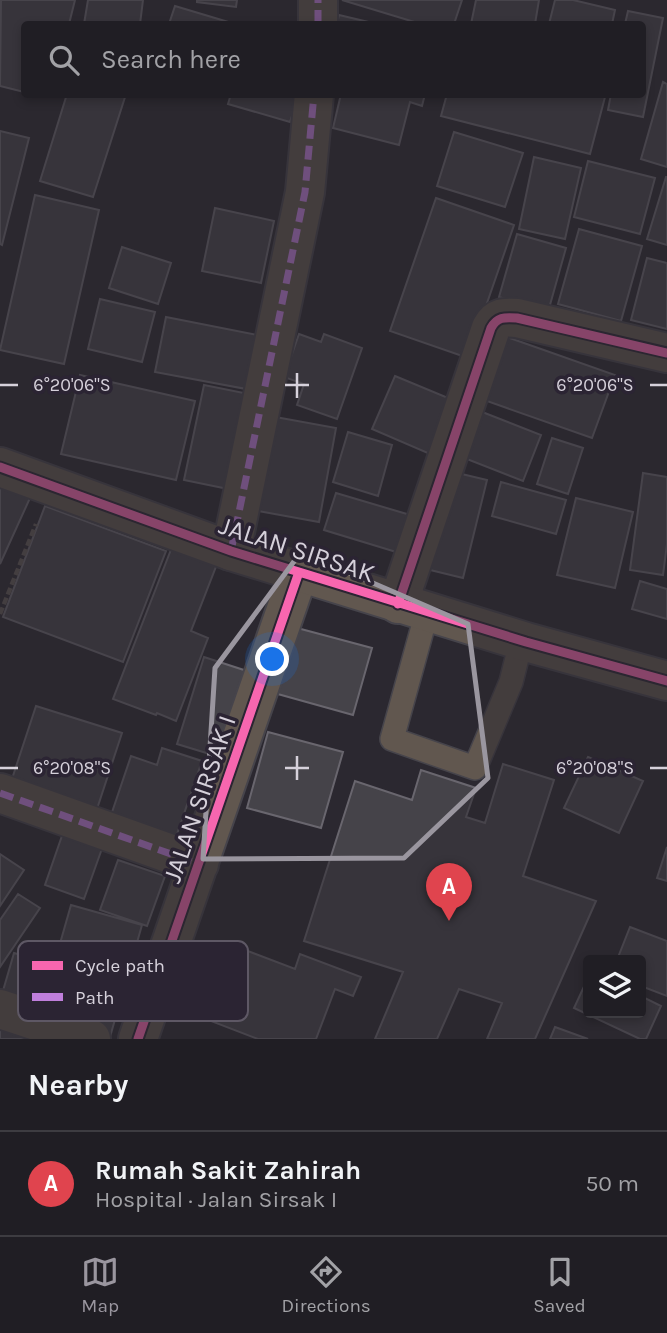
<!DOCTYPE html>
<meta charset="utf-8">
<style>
:root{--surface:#201e24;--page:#2d2b31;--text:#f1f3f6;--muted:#a2a2a6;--line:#3d3c41;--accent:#9a969f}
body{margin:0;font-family:Karla,sans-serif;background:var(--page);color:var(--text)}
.controls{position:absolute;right:21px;bottom:21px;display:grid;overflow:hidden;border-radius:7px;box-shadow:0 4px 10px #0003}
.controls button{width:63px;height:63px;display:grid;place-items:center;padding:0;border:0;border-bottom:2px solid var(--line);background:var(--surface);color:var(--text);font:35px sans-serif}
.you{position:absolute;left:273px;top:660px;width:24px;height:24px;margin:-18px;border:5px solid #fff;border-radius:50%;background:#1a73e8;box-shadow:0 0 0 10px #1a73e833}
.badge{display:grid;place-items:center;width:46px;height:46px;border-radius:50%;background:var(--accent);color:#fff;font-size:23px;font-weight:700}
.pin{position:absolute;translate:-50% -58px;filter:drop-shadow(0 2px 4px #0008)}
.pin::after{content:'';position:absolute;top:37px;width:24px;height:21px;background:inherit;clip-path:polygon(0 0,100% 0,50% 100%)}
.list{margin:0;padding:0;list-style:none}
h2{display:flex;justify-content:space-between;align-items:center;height:91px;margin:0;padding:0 28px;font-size:30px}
h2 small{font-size:23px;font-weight:400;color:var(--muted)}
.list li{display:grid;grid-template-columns:46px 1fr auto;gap:21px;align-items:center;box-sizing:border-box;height:105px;padding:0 28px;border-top:2px solid var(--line)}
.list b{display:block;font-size:26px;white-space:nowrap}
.list p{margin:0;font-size:23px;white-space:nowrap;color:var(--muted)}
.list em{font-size:23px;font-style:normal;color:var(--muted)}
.icon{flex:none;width:38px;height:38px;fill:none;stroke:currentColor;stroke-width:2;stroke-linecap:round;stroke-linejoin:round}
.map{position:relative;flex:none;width:667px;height:1039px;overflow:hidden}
.search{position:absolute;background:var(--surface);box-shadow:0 4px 10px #0003;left:21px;right:21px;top:21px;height:77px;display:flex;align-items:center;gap:18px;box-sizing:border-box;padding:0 24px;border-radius:7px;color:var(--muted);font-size:26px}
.sheet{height:196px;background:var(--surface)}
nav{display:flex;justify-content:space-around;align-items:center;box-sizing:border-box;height:98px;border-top:2px solid var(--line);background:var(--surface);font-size:19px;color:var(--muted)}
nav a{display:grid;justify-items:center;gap:4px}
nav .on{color:var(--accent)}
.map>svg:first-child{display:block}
.building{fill:#454349;stroke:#69666e;stroke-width:2}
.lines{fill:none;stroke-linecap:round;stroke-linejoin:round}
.service-casing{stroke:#46444b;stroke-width:26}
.minor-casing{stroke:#46444b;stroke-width:42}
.tertiary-casing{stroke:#46444b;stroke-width:42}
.path{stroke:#615955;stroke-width:4.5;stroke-dasharray:7 3.5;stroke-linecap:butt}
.service{stroke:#61574f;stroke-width:23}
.minor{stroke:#61574f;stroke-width:38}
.tertiary{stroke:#61574f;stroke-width:38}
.quiet{stroke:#c07fdc;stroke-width:7;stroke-dasharray:14 7;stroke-linecap:butt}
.cycleway-casing{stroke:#2b2433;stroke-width:13}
.cycleway{stroke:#f766af;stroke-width:9}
.marked{fill:none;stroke:#9a969f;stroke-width:5;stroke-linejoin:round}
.ticks{fill:none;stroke:#d6d1db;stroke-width:2.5}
.labels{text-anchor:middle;stroke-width:7;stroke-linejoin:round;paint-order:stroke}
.street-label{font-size:26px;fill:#d6d1db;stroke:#2b2433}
.key{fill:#2b2433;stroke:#5e5865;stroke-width:2}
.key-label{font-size:19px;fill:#d6d1db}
.ticks-label{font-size:18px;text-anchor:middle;fill:#d6d1db;stroke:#2b2433;stroke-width:7;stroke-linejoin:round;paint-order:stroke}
</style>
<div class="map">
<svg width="667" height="1039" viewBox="0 0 667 1039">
<rect width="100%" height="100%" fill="#2b2830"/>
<!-- building -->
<path class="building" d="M1 0H75L69 24H24V92L0 86Z
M88 0H143L140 24H84Z
M197 0H237L236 7 197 2Z
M342 0H462L454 24H421Z
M476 0H539L535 24H471Z
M555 0H573L615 10 612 24H549Z
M175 6 235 24H169Z
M628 11 663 18 643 117 608 110 611 94H642V24H625Z
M339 15 377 24H337Z
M663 82 667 84V167L641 159Z
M67 94H126L93 197 40 181Z
M231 94H299L290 122 228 104Z
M341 94H425L422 106 410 102 399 145 333 128Z
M447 94H593L605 97 590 154 441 116Z
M0 131 29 138 2 245 0 244Z
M454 132 523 153 505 207 437 186Z
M534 157 581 168 565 239 519 229Z
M588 161 655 178 640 234 574 217Z
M666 177H667V245L647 239Z
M35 195 99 210 64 364 0 350Z
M436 198 514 225 468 358 390 331Z
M215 208 274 221 261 283 202 271Z
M579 229 642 246 621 321 558 304Z
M517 234 566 248 548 312 499 297Z
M122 247 171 263 158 304 109 288Z
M647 258 667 263V329L631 320Z
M100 299 155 312 142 362 88 349Z
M166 317 272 338 262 392 155 372Z
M299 334 321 342 324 334 362 348 337 419 297 405 304 384 284 377Z
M507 337 615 375 592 438 484 400Z
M80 375 195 401 176 480 61 454Z
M395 376 453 400 430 454 372 429Z
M204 385 258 396 238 491 184 480Z
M472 408 541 435 523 481 454 454Z
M270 416 336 428 319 522 253 510Z
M348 432 392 445 378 496 333 482Z
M552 438 583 448 568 494 537 484Z
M449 471 487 480 463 578 426 569Z
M643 473 667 477V544L663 575 630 570Z
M501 482 566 500 556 534 492 516Z
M0 485 30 498 0 564Z
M336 493 417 517 406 555 324 530Z
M576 498 633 512 615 588 557 575Z
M45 506 166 551 123 662 3 617Z
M172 547 217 564 191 631 208 638 176 721 157 713 156 715 113 699Z
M640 581 667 589V619L632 609Z
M286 625 372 648 353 715 267 691Z
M204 657 253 673 226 759 177 744Z
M36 706 122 733 95 815 9 788Z
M268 732 343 752 321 828 247 808Z
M162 748 202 761 174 843 106 830 131 756 157 765Z
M588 757 643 781 619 833 564 808Z
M503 764 554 780 523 876 596 901 535 1039H487L502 1003 459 989 437 1039H375L403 972 304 941 355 781 412 800 421 770 476 788 466 817 485 823Z
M64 830 104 843 84 899 45 885Z
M667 847V881L657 878Z
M0 854 24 870 0 906Z
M118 860 165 876 147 926 100 910Z
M18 894 40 908 0 967V920Z
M71 905 142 925 110 1037 39 1017Z
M630 927 667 941V996L641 986V960H617Z
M224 942 295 969 300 954 361 977 353 996 335 989 316 1039H258L198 1016 206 996 187 988 201 954 217 959Z
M14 953 43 961 29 1011 0 1001Z
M588 978V1013H641V996L661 1006 646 1039H640L574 1008Z
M555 1027 588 1039H550Z
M0 1029 33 1039H0Z"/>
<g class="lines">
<!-- service casing -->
<g class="service-casing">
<path id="service" d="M427 612 392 739 475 768 511 682 517 658 526 642"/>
</g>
<!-- minor casing -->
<g class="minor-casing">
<path id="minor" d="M318 24V0
M231 551 305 192 314 94
M398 604 491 328C497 317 504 317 517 318L667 353
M0 793 199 864
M0 1009 91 1039
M138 1039 299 572"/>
</g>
<!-- tertiary casing -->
<g class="tertiary-casing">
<path id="tertiary" d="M0 467 231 551 526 642 667 681"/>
</g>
<!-- path -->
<path class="path" d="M0 614 36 524"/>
<!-- service -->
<use href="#service" class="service"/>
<!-- minor -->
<use href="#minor" class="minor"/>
<!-- tertiary -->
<use href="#tertiary" class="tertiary"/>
<!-- quiet -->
<path class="quiet" d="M318 24V0
M231 551 305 192 314 94
M0 793 199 864"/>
<!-- cycleway casing -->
<g class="cycleway-casing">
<path id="cycleway" d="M0 467 231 551 526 642 667 681
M398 604 491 328C497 317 504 317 517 318L667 353
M138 1039 299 572"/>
</g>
<!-- cycleway -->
<use href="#cycleway" class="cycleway"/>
</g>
<!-- marked area -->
<path d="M0 0H667V1039H0ZM301 552 468 624 488 778 404 858 203 859 215 668Z" fill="#2b2830" fill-opacity=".55" fill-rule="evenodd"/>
<path class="marked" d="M301 552 468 624 488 778 404 858 203 859 215 668Z"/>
<!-- ticks -->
<path class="ticks" d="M297 373V398M0 385H18M285 385H309M650 385H667M297 756V780M0 768H18M285 768H309M650 768H667"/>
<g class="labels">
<!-- street labels -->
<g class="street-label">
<text transform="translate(297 549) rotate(18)" y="9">JALAN SIRSAK</text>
<text transform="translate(199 799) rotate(-71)" y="9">JALAN SIRSAK I</text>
</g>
</g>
<!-- legend -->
<rect x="18" y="941" width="230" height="80" rx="10" class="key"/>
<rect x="32" y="961" width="31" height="9" fill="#f766af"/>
<rect x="32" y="993" width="31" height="8" fill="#c07fdc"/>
<g class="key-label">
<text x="75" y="972">Cycle path</text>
<text x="75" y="1004">Path</text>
</g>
<g class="ticks-label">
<text x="72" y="391">6°20'06"S</text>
<text x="595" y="391">6°20'06"S</text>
<text x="72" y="774">6°20'08"S</text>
<text x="595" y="774">6°20'08"S</text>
</g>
</svg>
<div class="controls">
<button><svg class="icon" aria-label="layers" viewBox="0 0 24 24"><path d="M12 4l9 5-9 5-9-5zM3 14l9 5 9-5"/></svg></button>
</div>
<div class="you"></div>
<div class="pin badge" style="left:449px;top:921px;background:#e0444e">A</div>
<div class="search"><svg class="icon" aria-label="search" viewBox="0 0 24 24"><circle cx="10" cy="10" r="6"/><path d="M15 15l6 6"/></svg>Search here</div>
</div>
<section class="sheet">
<h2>Nearby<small></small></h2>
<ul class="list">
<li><span class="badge" style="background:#e0444e">A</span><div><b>Rumah Sakit Zahirah</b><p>Hospital · Jalan Sirsak I</p></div><em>50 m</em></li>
</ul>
</section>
<nav>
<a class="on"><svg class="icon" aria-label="map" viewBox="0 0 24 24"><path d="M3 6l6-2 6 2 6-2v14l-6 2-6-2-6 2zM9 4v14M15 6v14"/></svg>Map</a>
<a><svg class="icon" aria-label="directions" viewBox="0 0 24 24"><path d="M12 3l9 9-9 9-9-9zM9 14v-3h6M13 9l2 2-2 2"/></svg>Directions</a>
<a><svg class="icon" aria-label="saved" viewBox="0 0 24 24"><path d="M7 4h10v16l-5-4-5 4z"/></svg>Saved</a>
</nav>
